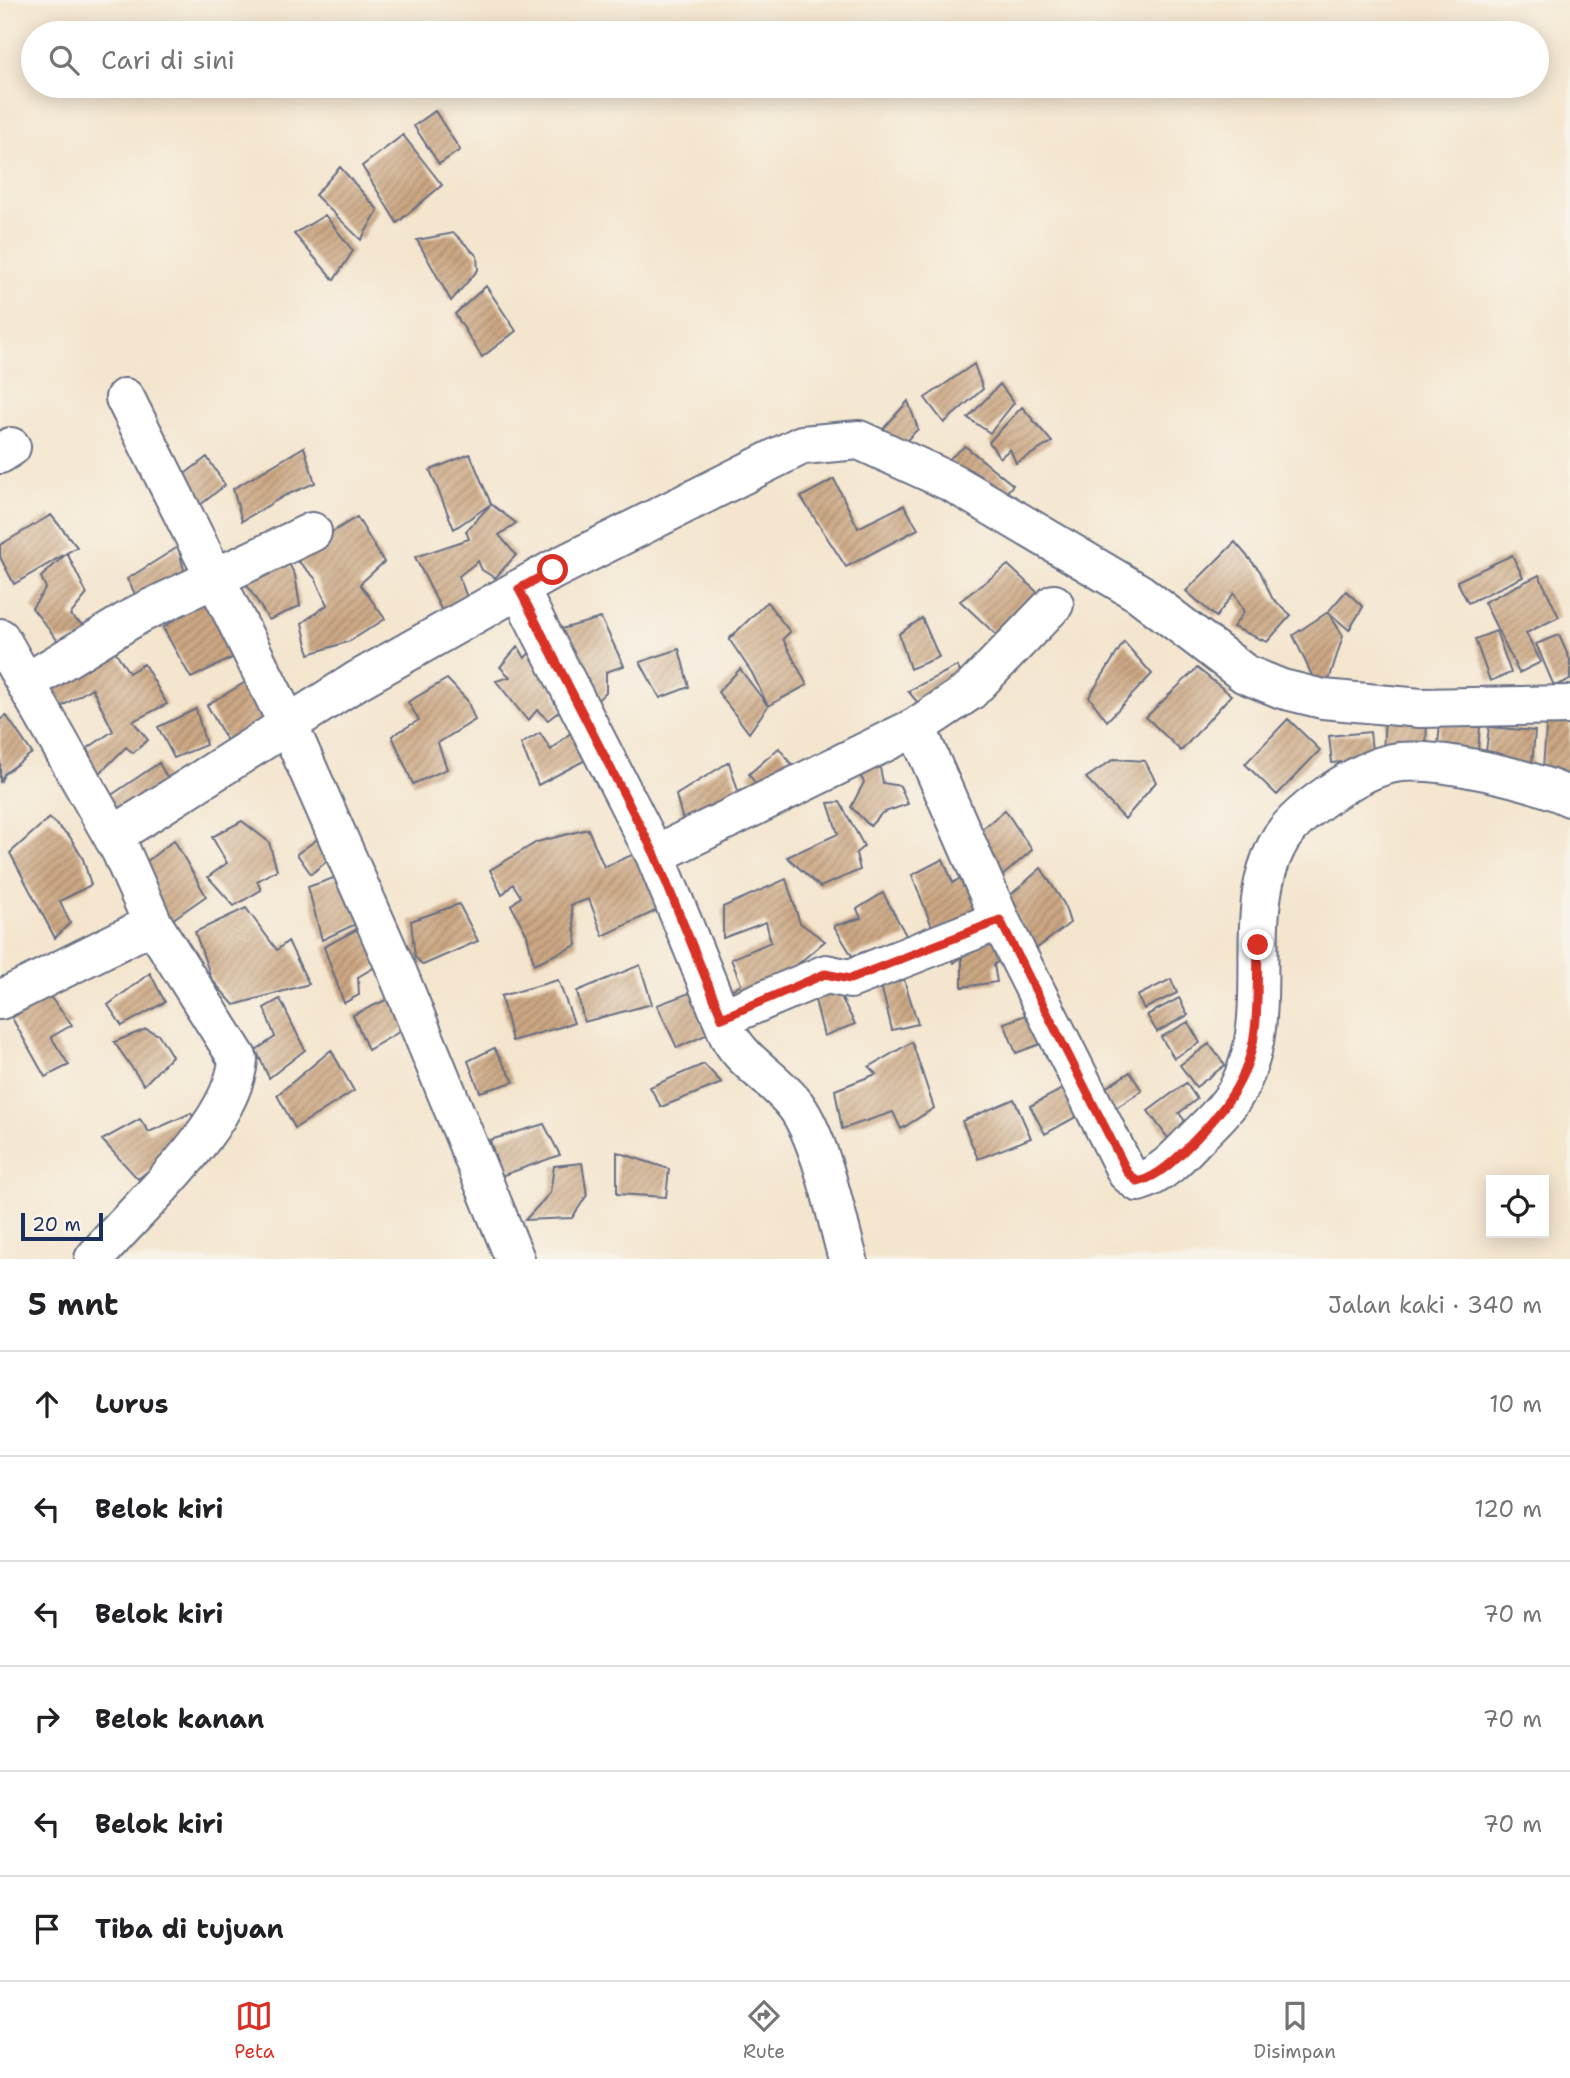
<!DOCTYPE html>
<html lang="id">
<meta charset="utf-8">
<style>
:root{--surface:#fff;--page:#f2f2f2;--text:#202124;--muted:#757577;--line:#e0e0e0;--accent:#d93025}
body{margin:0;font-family:"Shantell Sans",sans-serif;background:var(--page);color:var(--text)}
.controls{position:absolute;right:21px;bottom:21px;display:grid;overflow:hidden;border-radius:0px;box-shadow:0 4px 18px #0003}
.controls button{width:63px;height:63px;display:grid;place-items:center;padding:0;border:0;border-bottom:2px solid var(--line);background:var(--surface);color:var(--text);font:35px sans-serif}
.scale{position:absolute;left:21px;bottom:18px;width:82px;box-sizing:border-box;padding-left:7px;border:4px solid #1b2f5e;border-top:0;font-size:19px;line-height:24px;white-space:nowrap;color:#1b2f5e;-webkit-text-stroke:5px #f7f3e8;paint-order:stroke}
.stop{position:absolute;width:21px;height:21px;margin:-16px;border:5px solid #d93025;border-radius:50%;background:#fff}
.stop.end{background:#d93025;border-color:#fff;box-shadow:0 2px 7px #0008}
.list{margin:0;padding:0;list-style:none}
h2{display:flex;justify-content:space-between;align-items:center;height:91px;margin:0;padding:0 28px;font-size:30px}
h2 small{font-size:23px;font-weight:400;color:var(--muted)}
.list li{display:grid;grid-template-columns:46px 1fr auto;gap:21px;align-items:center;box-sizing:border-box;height:105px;padding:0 28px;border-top:2px solid var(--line)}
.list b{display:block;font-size:26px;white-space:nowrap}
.list em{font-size:23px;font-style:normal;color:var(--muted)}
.icon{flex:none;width:38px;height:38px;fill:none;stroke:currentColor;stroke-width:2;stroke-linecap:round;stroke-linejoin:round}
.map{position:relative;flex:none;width:1570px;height:1259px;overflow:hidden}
.search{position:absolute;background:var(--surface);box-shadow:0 4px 18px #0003;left:21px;right:21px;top:21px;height:77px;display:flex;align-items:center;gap:18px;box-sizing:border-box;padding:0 24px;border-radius:38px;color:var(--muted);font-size:26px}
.sheet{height:721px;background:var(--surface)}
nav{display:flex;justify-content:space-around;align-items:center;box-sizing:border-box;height:98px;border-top:2px solid var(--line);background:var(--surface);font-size:19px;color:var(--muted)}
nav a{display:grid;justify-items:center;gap:4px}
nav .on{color:var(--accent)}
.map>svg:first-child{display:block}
.building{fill:url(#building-hatch)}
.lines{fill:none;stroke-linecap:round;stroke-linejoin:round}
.minor-casing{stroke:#676f85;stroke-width:42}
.minor{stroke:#fff;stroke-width:38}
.route{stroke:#d93025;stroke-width:9}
</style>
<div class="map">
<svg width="1570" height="1259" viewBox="0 0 1570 1259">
<defs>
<pattern id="building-hatch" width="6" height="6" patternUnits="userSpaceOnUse" patternTransform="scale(1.75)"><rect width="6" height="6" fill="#cca783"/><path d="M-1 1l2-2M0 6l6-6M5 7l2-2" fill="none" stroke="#a5886e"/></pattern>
</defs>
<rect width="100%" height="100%" fill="#f7f3e8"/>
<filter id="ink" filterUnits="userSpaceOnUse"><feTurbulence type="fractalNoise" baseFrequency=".0143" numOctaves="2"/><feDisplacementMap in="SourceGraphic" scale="14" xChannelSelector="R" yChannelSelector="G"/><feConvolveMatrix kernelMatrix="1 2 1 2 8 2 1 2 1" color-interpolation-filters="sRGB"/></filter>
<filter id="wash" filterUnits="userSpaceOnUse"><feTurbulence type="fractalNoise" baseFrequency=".00686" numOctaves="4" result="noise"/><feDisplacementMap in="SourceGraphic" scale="28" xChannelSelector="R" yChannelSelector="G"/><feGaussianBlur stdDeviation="1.57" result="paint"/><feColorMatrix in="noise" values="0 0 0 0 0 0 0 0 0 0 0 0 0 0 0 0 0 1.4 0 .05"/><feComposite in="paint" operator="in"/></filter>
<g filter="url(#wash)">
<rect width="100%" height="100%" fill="#f4e5ce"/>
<g id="blocks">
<!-- building -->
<path class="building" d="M435 111 460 150 439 164 414 126Z
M403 135 442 185 397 223 362 166Z
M340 167 378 210 361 240 315 195Z
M325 215 353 251 334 280 294 234Z
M454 233 477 256 478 270 451 301 417 240Z
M486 286 516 331 482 357 455 314Z
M974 364 983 389 944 423 925 398Z
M1000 384 1014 403 990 433 968 418Z
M908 401 918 429 899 448 884 428Z
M1022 407 1052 442 1016 463 1010 449 1000 458 989 442Z
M965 446 1013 485 994 507 949 459Z
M304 447 315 483 284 496 242 521 233 489Z
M470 454 491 504 454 529 430 470Z
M207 457 225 485 193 511 169 486Z
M834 479 858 528 904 505 918 529 846 567 801 497Z
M491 504 516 523 499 535 516 555 495 578 482 570 478 561 459 576 469 603 445 617 415 557 469 539 466 531Z
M51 515 77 547 14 584 0 557V545Z
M357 517 384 562 360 584 385 619 350 641 309 654 302 623 327 605 315 578 293 556Z
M1235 542 1260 571 1272 598 1291 615 1267 642 1233 627 1244 612 1234 593 1216 617 1186 591Z
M178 547 186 577 138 599 127 579Z
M67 553 87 594 70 615 99 638 58 641 32 608 46 588 41 577Z
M1512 555 1523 577 1468 603 1457 581Z
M285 556 295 575 300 606 269 620 242 577Z
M1008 565 1039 594 1004 642 960 601Z
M1539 575 1559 617 1526 633 1541 662 1519 673 1484 602Z
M1346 591 1363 607 1349 630 1328 612 1343 636 1323 699 1293 635 1328 612Z
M208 597 242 653 191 678 163 628Z
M767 602 790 632 783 639 807 685 768 706 752 673 729 639Z
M601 618 624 666 606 672V692L588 709 558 630Z
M922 618 939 657 910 669 899 634Z
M1496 631 1511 673 1490 681 1475 639Z
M1559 635 1570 660V680L1554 686 1536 644Z
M1124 642 1152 674 1107 721 1089 697Z
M110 643 129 673 144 664 167 704 133 721 148 740 133 753 126 747 96 777 88 748 113 731 92 688 59 708 43 679Z
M538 643 561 710 548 720 537 710 528 721 496 681 510 677 500 667 518 646 525 658Z
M679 649 689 687 660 698 640 662Z
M957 666 970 691 929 716 908 691Z
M1197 668 1231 695 1181 751 1146 717Z
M740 669 768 706 749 733 718 692Z
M254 677 288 724 236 757 207 705Z
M447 679 467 700 475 720 438 743 447 769 413 784 392 736 419 720 408 702Z
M196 709 206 745 174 758 158 727Z
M1385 714 1427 716 1426 755 1383 754Z
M6 715 32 753 4 774 0 783V720Z
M1547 715 1570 717V783L1542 781Z
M1288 719 1320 750 1277 795 1245 764Z
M1440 723 1480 727 1477 761 1437 757Z
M1489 727 1535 731 1532 765 1485 760Z
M576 728 593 756 538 785 521 744 540 733 551 750Z
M1370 732 1373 759 1332 763 1329 736Z
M779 748 805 783 767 802 749 774Z
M876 748 883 783 900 786 908 804 882 813 870 826 851 807 864 782 851 761Z
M1114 759 1145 761 1156 782 1125 819 1086 778Z
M729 762 741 801 688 839 676 795Z
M159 763 177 795 117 824 104 800Z
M840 802 864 846 856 853 860 870 820 887 787 857 838 834 828 803Z
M1005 810 1032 850 1000 878 981 830Z
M49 818 70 837 83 859 91 885 60 901 70 923 55 938 10 853Z
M242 821 269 842 277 870 257 881 261 890 234 906 208 877 227 863 212 837Z
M588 829 604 867 639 852 668 905 603 936 589 899 571 905 577 945 534 964 527 935 511 905 521 897 513 884 502 895 490 870 537 842Z
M319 838 332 857 311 874 297 854Z
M174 840 206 896 169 922 141 866Z
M943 859 953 883 977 866 991 914 936 937 912 875Z
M1041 868 1064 904 1070 923 1036 949 1006 899Z
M345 874 362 921 322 940 308 887Z
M786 879 800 923 825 941 798 964 805 983 737 1011 728 992 741 984 731 959 771 942 766 922 723 938V907Z
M883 893 907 937 852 956 834 926 861 918 857 909Z
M459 904 478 941 423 965 415 957 411 921Z
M246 908 277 950 288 941 309 984 234 1005 212 980 195 932Z
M1000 920 1007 953 994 965 997 982 962 987V957L954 963 947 948Z
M363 926 378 965 358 977 359 995 344 1003 324 947Z
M640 965 652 1004 584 1022 577 991Z
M900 967 918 1024 892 1030 881 985Z
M150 973 165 1002 122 1026 108 1005Z
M1171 979 1177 993 1144 1009 1137 996Z
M558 980 574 1023 512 1041 501 996Z
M703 988 719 1029 677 1048 657 1005Z
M838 991 855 1024 824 1036 814 996Z
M48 994 72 1025 51 1037 69 1065 45 1077 12 1018Z
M399 994 404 1029 368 1050 353 1015Z
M1179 998 1188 1015 1157 1032 1147 1015Z
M280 999 305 1050 269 1078 256 1050 275 1037 264 1008Z
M1037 1011 1049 1041 1016 1053 1004 1023Z
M1188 1022 1200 1043 1174 1058 1161 1037Z
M146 1029 159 1035 172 1056 144 1085 114 1042Z
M912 1042 934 1108 901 1129 893 1112 842 1129 835 1090 876 1074 869 1067Z
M1209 1044 1225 1065 1196 1087 1180 1065Z
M494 1048 514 1082 480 1092 468 1061Z
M331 1050 354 1091 295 1128 277 1095Z
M704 1064 722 1083 661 1107 650 1087Z
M1130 1072 1142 1091 1108 1113 1096 1094Z
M1186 1083 1197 1099 1179 1113 1187 1124 1168 1138 1148 1111Z
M1068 1086 1083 1113 1045 1134 1030 1106Z
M1014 1099 1031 1138 978 1159 962 1121Z
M191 1113 200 1130 138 1179 102 1140 140 1119 149 1132Z
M544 1124 560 1155 501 1176 490 1140Z
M617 1152 669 1169 666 1197 617 1194Z
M582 1163 587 1195 572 1218 525 1220 550 1193 554 1166Z"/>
</g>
</g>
<g filter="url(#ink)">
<use href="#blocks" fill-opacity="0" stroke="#676f85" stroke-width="2"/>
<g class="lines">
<!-- minor casing -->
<g class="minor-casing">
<path id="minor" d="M125 398 288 724 396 969 515 1259
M0 454 11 447
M519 589 655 855 729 1036C745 1065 776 1079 796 1106 821 1140 836 1216 848 1259
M0 638 121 851 153 924 238 1059C234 1126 137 1207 94 1259
M26 683 139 614 312 532
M916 727 1000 920 1127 1173 1138 1182C1161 1176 1180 1155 1196 1138 1212 1122 1230 1106 1240 1085 1271 1023 1250 948 1264 882 1267 868 1274 850 1281 838 1302 808 1363 766 1400 762 1442 758 1532 779 1570 797
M113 836 358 680 553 570 802 445 859 440 953 483 1139 593 1245 674 1282 689 1323 699 1421 708 1570 705
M655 855 916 727 970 691 1054 604
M0 1000 153 924
M722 1018 826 974 850 979 1000 920"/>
</g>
<!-- minor -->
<use href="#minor" class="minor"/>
</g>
</g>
<g class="lines" filter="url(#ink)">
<!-- route -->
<path class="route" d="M553 570 519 589 655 855 722 1018 825 974 850 979 1000 920 1128 1173 1138 1182C1160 1176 1178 1157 1194 1141 1263 1071 1256 1037 1258 945"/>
</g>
</svg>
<div class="controls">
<button><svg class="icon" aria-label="locate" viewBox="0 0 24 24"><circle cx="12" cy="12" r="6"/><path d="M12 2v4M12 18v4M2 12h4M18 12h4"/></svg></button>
</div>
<div class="scale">20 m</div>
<div class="stop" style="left:553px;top:570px"></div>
<div class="stop end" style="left:1258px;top:945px"></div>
<div class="search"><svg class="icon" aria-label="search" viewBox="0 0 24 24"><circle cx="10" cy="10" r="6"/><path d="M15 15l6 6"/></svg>Cari di sini</div>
</div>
<section class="sheet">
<h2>5 mnt<small>Jalan kaki · 340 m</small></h2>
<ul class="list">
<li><svg class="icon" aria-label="ahead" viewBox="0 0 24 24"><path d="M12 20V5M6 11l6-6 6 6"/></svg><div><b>Lurus</b></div><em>10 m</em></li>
<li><svg class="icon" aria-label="left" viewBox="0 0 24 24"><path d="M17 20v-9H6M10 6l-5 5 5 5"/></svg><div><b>Belok kiri</b></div><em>120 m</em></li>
<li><svg class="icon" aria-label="left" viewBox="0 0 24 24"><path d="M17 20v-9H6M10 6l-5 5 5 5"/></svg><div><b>Belok kiri</b></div><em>70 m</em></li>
<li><svg class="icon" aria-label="right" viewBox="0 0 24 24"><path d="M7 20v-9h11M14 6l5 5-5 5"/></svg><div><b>Belok kanan</b></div><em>70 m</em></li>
<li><svg class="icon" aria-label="left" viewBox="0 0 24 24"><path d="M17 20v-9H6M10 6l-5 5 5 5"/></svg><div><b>Belok kiri</b></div><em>70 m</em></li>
<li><svg class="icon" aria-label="arrive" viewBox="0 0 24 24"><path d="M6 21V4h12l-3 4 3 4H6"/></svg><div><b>Tiba di tujuan</b></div></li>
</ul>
</section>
<nav>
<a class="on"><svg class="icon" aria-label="map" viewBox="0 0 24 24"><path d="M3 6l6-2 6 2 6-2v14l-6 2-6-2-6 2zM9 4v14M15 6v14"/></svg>Peta</a>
<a><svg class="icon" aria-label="directions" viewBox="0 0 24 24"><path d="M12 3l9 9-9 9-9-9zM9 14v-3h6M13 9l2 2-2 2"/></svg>Rute</a>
<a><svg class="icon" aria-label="saved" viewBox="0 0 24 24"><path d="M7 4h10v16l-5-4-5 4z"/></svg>Disimpan</a>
</nav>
